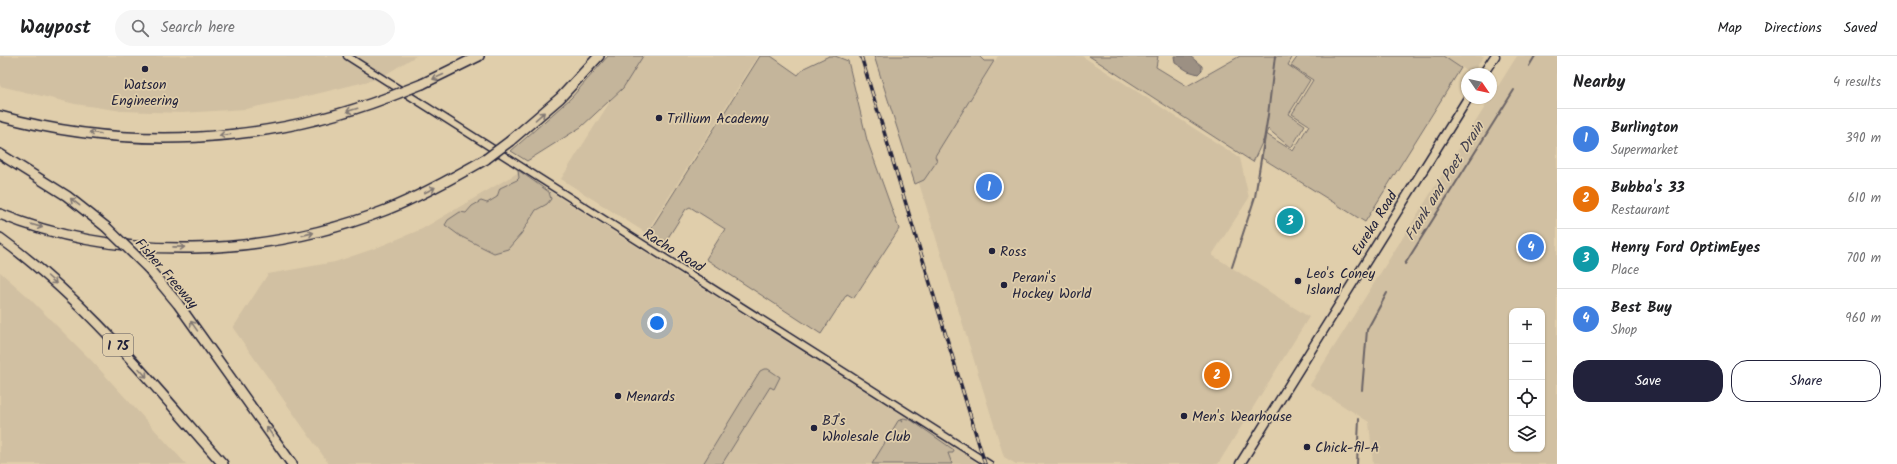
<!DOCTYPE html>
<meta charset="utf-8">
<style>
:root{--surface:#fff;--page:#f6f6f6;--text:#202124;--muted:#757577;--line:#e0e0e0;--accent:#22223b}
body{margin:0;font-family:Kalam,sans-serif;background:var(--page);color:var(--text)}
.controls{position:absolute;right:12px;bottom:12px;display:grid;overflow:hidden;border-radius:8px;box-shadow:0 1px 3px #0004}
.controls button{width:36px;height:36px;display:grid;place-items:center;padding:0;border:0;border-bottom:1px solid var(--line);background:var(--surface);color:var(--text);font:20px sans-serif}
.compass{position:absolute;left:1461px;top:12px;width:36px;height:36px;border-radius:50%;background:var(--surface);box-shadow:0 1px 3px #0004;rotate:124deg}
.you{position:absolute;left:657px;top:267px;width:14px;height:14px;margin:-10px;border:3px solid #fff;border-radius:50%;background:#1a73e8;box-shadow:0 0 0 6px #1a73e833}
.badge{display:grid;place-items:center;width:26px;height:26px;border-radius:50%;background:var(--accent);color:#fff;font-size:13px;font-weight:700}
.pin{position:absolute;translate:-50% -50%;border:2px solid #fff;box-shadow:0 1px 4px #0006}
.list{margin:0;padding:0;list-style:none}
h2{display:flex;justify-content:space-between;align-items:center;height:52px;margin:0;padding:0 16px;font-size:17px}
h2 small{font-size:13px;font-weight:400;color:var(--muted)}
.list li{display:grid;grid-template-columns:26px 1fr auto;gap:12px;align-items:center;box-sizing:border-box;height:60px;padding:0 16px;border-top:1px solid var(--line)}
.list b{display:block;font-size:15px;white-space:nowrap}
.list p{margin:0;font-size:13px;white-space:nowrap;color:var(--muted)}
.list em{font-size:13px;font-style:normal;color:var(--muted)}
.actions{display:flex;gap:8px;padding:12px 16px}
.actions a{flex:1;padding:9px 0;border:1px solid var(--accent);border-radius:16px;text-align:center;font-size:14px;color:var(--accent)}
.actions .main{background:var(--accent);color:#fff}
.icon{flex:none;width:22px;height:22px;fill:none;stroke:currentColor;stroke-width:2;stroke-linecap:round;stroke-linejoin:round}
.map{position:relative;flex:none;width:1557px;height:408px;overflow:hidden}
header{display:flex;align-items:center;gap:24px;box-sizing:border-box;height:56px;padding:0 20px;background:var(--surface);border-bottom:1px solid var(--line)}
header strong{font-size:19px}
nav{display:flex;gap:22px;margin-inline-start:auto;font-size:14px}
.search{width:280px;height:36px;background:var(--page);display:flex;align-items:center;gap:10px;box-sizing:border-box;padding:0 14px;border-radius:22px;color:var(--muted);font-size:15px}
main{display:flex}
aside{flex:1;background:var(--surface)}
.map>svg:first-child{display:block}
.built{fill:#d1c0a2;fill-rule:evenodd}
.green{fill:#c4b59b;stroke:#736c6b}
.water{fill:#9c9083;stroke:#6b6466}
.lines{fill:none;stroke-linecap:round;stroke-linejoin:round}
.stream{stroke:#6b6466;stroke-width:2}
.minor-casing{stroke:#22223b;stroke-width:9}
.major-casing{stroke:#22223b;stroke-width:11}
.highway-casing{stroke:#22223b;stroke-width:12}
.minor{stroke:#e0ceab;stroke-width:6}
.major{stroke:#e0ceab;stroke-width:8}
.highway{stroke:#e0ceab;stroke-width:9}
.rail-casing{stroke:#22223b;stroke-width:3.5}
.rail{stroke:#e0ceab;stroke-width:2;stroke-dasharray:6;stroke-linecap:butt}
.highway-bridge-casing{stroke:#22223b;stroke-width:12;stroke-linecap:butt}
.highway-bridge{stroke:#e0ceab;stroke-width:9}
.oneway{stroke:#817873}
.poi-dot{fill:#22223b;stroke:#e0ceab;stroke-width:1.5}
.labels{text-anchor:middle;stroke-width:3.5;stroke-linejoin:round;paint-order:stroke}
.shield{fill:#e0ceab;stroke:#5b565d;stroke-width:1}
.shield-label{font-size:13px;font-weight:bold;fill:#22223b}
.poi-label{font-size:14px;fill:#22223b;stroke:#e0ceab;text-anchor:start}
.street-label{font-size:14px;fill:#22223b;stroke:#e0ceab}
.water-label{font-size:15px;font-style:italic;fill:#403e4d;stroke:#e0ceab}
</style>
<header>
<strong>Waypost</strong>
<div class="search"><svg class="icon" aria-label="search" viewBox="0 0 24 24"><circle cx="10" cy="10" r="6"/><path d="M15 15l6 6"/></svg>Search here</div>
<nav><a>Map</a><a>Directions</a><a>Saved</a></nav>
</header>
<main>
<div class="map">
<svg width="1557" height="408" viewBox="0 0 1557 408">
<rect width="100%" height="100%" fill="#e0ceab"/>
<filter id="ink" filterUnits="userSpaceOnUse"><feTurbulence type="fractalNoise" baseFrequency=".025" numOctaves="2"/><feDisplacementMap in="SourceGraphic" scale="8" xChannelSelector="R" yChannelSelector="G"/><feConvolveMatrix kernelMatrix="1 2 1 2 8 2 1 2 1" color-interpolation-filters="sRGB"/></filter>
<g filter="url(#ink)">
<!-- built -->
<path class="built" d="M0 0H341L377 23 312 39 246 53 182 57 122 55 75 48 0 30Z
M353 0H416L383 20Z
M639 0H758L646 177 561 123Z
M998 0H1082L1240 102 1249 142 1212 199 1309 261 1218 408H1016L1004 401 918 124Z
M1443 0H1484L1472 18Z
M1517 0H1557V408H1373L1369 366 1310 329ZM1512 255H1542V393H1512Z
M519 116 975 405 976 408H329L233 272 268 218 335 206 376 192 422 173Z
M0 216 25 238 91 304 186 408H0Z"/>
<!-- green -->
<path class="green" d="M608 0H643L623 32 581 71 527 105 511 95 571 42Z
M760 0H771L798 19 804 12 829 0H835L848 5 867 84 899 173 854 242 847 238 821 278 706 203 725 173 690 151 686 153 664 188 649 176Z
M874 0H979L984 5H994L935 100 937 105 924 124 915 128Z
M1089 0H1158L1156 11 1187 30 1240 0H1293L1288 9 1310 24 1289 58 1305 69 1291 92 1268 73 1266 78 1293 95 1309 69 1292 58 1313 24 1291 10 1298 0H1443L1461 12 1365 166 1262 102 1266 78 1253 106Z
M518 114 549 136 551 143 547 148 536 154 521 178 508 193 494 197 460 180 445 169 448 164 460 156 466 157 472 150 481 145 487 147 497 141 500 132 517 124 519 122Z
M764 313H768L780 321 774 333 770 331 722 408H703L760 315Z
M904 362 911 364 954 394 953 397H948L952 408H872L898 365 899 364 903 366 901 363Z"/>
<!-- water -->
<path class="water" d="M1174 0H1190L1202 10V14L1198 18 1188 15 1175 7Z"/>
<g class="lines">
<!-- stream -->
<path class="stream" d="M1529 10 1535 0
M1405 208 1514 34
M1232 211 1255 141 1268 59 1275 0
M1362 334 1367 274 1387 237
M1357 408 1359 363"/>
<!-- minor casing -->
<g class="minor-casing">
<path id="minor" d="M347 0 989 408"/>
</g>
<!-- major casing -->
<g class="major-casing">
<path id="major" d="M1483 18 1495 0
M1240 408 1468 42"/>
</g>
<!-- highway casing -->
<g class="highway-casing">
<path id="highway" d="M422 28 479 0
M0 60C127 95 266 88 389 41
M510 85 560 42 599 0
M0 98 67 140 106 171
M0 158C120 207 266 201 386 154 421 140 453 122 486 103
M0 182C86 244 153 329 223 408
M148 212 178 248 292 408"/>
</g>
<!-- minor -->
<use href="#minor" class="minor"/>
<!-- major -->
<use href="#major" class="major"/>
<!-- highway -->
<use href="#highway" class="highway"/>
<!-- rail casing -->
<g class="rail-casing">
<path id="rail" d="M861 0 985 408"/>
</g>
<!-- rail -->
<use href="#rail" class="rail"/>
<!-- highway-bridge casing -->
<g class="highway-bridge-casing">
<path id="highway-bridge" d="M389 41 422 28
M486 103 510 85
M106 171 148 212"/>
</g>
<!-- highway-bridge -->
<use href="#highway-bridge" class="highway-bridge"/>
</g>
<!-- one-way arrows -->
<defs><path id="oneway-shaft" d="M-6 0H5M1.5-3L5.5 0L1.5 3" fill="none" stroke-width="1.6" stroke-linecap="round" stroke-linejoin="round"/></defs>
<g class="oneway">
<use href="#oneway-shaft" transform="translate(438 21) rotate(156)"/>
<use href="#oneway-shaft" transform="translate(352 54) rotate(163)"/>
<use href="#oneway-shaft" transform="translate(540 60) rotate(-41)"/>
<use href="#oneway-shaft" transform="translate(95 77) rotate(-172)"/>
<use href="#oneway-shaft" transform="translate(225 79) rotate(174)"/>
<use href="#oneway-shaft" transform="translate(430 134) rotate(-27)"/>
<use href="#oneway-shaft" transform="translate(75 146) rotate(-142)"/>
<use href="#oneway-shaft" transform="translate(37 170) rotate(16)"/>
<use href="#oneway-shaft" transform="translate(308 178) rotate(-13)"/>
<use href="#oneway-shaft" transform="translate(179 191) rotate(1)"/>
<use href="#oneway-shaft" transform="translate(52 224) rotate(42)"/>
<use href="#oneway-shaft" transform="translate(194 270) rotate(-125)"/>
<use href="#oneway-shaft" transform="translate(143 317) rotate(48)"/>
<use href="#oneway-shaft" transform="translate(270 376) rotate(-125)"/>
</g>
</g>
<!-- markers -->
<g class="poi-dot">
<circle cx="145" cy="13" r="4"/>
<circle cx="659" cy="62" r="4"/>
<circle cx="992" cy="195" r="4"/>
<circle cx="1298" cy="225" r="4"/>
<circle cx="1004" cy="229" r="4"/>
<circle cx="618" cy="340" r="4"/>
<circle cx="1184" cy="360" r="4"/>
<circle cx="814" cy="372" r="4"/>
<circle cx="1307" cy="391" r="4"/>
</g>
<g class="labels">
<!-- shield labels -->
<rect class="shield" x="103" y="278" width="30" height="22" rx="3"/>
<g class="shield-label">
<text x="118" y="294">I 75</text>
</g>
<!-- poi labels -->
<g class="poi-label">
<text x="145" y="33" text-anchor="middle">Watson<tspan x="145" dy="16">Engineering</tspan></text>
<text x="667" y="67">Trillium Academy</text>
<text x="1000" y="200">Ross</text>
<text x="1306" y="222">Leo's Coney<tspan x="1306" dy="16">Island</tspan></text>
<text x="1012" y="226">Perani's<tspan x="1012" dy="16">Hockey World</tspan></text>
<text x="626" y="345">Menards</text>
<text x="1192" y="365">Men's Wearhouse</text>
<text x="822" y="369">BJ's<tspan x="822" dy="16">Wholesale Club</tspan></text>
<text x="1315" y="396">Chick-fil-A</text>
</g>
<!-- street labels -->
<g class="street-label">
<text transform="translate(1374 167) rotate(-58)" y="5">Eureka Road</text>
<text transform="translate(674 194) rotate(32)" y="5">Racho Road</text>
<text transform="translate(167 217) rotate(49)" y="5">Fisher Freeway</text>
</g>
<!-- water labels -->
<g class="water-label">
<text transform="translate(1444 125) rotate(-58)" y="5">Frank and Poet Drain</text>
</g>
</g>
</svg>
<div class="controls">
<button>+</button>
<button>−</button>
<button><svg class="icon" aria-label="locate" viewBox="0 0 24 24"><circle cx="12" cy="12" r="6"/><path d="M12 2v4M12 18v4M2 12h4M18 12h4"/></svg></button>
<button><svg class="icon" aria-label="layers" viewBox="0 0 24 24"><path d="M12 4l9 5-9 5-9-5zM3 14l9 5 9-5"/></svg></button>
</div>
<svg class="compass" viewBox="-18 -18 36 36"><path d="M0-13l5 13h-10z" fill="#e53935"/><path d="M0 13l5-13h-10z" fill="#757577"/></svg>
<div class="you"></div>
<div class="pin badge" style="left:989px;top:131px;background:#3f7fe0">1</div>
<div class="pin badge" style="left:1217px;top:319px;background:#e8710a">2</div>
<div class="pin badge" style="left:1290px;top:165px;background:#0f9aa8">3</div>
<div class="pin badge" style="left:1531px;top:191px;background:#3f7fe0">4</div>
</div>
<aside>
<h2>Nearby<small>4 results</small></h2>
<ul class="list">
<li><span class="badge" style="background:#3f7fe0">1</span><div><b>Burlington</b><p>Supermarket</p></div><em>390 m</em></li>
<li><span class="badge" style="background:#e8710a">2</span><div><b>Bubba's 33</b><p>Restaurant</p></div><em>610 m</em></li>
<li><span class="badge" style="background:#0f9aa8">3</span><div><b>Henry Ford OptimEyes</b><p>Place</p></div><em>700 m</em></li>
<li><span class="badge" style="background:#3f7fe0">4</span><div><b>Best Buy</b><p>Shop</p></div><em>960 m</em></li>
</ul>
<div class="actions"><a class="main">Save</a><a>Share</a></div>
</aside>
</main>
